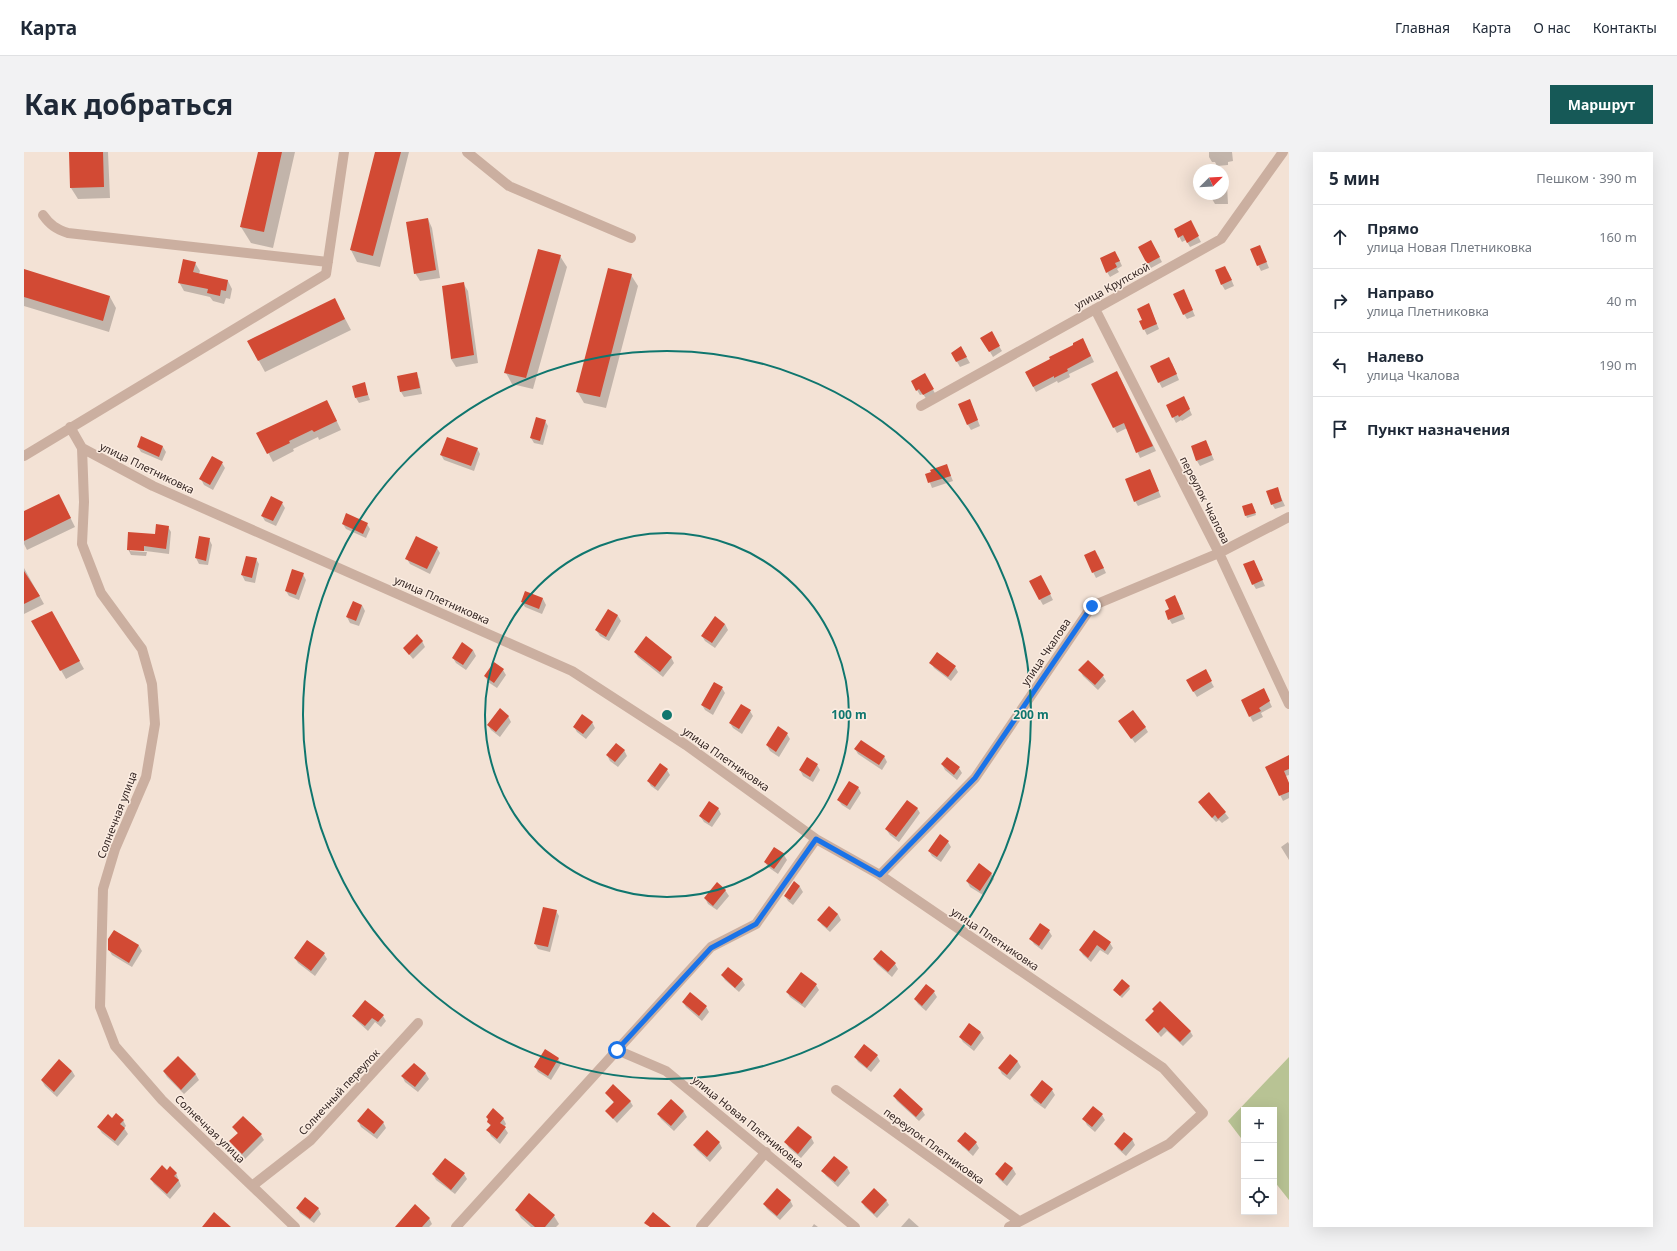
<!DOCTYPE html>
<html lang="ru">
<meta charset="utf-8">
<style>
:root{--surface:#fff;--page:#f2f2f3;--text:#1f2937;--muted:#747a83;--line:#e0e1e3;--accent:#165957}
body{margin:0;font-family:"Noto Sans",sans-serif;background:var(--page);color:var(--text)}
.controls{position:absolute;right:12px;bottom:12px;display:grid;overflow:hidden;border-radius:0px;box-shadow:0 4px 16px #0002}
.controls button{width:36px;height:36px;display:grid;place-items:center;padding:0;border:0;border-bottom:1px solid var(--line);background:var(--surface);color:var(--text);font:20px sans-serif}
.compass{position:absolute;left:1169px;top:12px;width:36px;height:36px;border-radius:50%;background:var(--surface);box-shadow:0 4px 16px #0002;rotate:66deg}
.stop{position:absolute;width:12px;height:12px;margin:-9px;border:3px solid #1a73e8;border-radius:50%;background:#fff}
.stop.end{background:#1a73e8;border-color:#fff;box-shadow:0 1px 4px #0008}
.list{margin:0;padding:0;list-style:none}
h2{display:flex;justify-content:space-between;align-items:center;height:52px;margin:0;padding:0 16px;font-size:17px}
h2 small{font-size:13px;font-weight:400;color:var(--muted)}
.list li{display:grid;grid-template-columns:26px 1fr auto;gap:12px;align-items:center;box-sizing:border-box;height:64px;padding:0 16px;border-top:1px solid var(--line)}
.list b{display:block;font-size:15px;white-space:nowrap}
.list p{margin:0;font-size:13px;white-space:nowrap;color:var(--muted)}
.list em{font-size:13px;font-style:normal;color:var(--muted)}
.icon{flex:none;width:22px;height:22px;fill:none;stroke:currentColor;stroke-width:2;stroke-linecap:round;stroke-linejoin:round}
.map{position:relative;flex:none;width:1265px;height:1075px;overflow:hidden;border-radius:0px}
header{display:flex;align-items:center;gap:24px;box-sizing:border-box;height:56px;padding:0 20px;background:var(--surface);border-bottom:1px solid var(--line)}
header strong{font-size:19px}
nav{display:flex;gap:22px;margin-inline-start:auto;font-size:14px}
.intro{display:flex;align-items:center;justify-content:space-between;box-sizing:border-box;height:96px;padding:0 24px}
h1{margin:0;font-size:28px}
.button{padding:10px 18px;border-radius:0px;background:var(--accent);color:#fff;font-size:14px;font-weight:700}
main{display:flex;gap:24px;padding:0 24px}
aside{flex:1;background:var(--surface);border-radius:0px;box-shadow:0 4px 16px #0002}
.map>svg:first-child{display:block}
.grass{fill:#b8c394}
.shadow{fill:#0003}
.building{fill:#d24a34}
.lines{fill:none;stroke-linecap:round;stroke-linejoin:round}
.street{stroke:#cbafa0;stroke-width:10}
.route{stroke:#1a73e8;stroke-width:5}
.ring{fill:none;stroke:#0f766e;stroke-width:2}
.labels{text-anchor:middle;stroke-width:3;stroke-linejoin:round;paint-order:stroke}
.street-label{font-size:11px;fill:#352724;stroke:#fbece1}
.centre{fill:#0f766e;stroke:#fbece1;stroke-width:2}
.ring-label{font-size:12px;text-anchor:middle;font-weight:bold;fill:#0f766e;stroke:#fbece1;stroke-width:3;stroke-linejoin:round;paint-order:stroke}
</style>
<header>
<strong>Карта</strong>
<nav><a>Главная</a><a>Карта</a><a>О нас</a><a>Контакты</a></nav>
</header>
<div class="intro"><h1>Как добраться</h1><a class="button">Маршрут</a></div>
<main>
<div class="map">
<svg width="1265" height="1075" viewBox="0 0 1265 1075">
<rect width="100%" height="100%" fill="#f3e2d5"/>
<!-- grass -->
<path class="grass" d="M1265 905V1048L1250 1029V958H1220V990L1204 969Z"/>
<!-- shadow -->
<path class="shadow" d="M46 0H84L86 46 54 47 47 36Z
M235 0H271L249 96 227 91 217 75Z
M353 0H385L356 115 333 110 327 98Z
M1185 0H1208L1209 9 1204 10V13L1193 14 1191 10H1188L1185 5Z
M1199 28 1203 33 1204 52H1191L1188 47V42H1199Z
M404 67 408 76 416 126 396 129 391 121Z
M1169 75 1177 90 1166 95 1162 88 1158 90 1151 77Z
M1127 89 1138 110 1127 116 1115 95Z
M1236 94 1245 116 1237 119 1227 98Z
M536 104 543 115 509 237 488 232 482 221Z
M1094 105 1098 114 1093 117 1095 120 1086 125 1083 120Z
M171 111 176 119 175 122 204 129 208 137 206 147 202 146 200 152 189 149 186 145 160 139 155 130Z
M0 118 86 145 92 156 85 180 0 154Z
M1204 120 1210 134 1201 138 1198 133Z
M607 123 614 134 582 256 560 251 553 239Z
M439 131 444 139 454 211 432 215 427 207Z
M1162 143 1171 164 1163 167 1160 162Z
M1125 153 1135 177 1123 183 1116 169 1119 168Z
M317 159 327 178 241 220 224 189Z
M967 181 978 199 969 205 958 186Z
M1059 187 1070 210 1045 222 1046 225 1034 231 1033 229 1012 240 1002 221 1051 194Z
M937 196 946 211 936 215 928 201Z
M1148 211 1155 228 1138 236 1135 230Z
M392 221 395 227 398 242 380 245 377 240Z
M900 222 912 243 903 248 899 242 896 243 888 230Z
M1096 225 1132 299 1116 306 1103 276 1093 281 1068 232Z
M340 232 346 248 335 251 332 246Z
M1160 245 1168 263 1158 269 1157 268 1152 271 1149 265Z
M948 254 956 274 947 278 944 273Z
M307 257 317 278 295 288 294 285 269 297 270 299 249 310 234 281Z
M521 269 524 274 519 293 510 291 507 286Z
M1182 289 1190 308 1176 314 1173 309Z
M114 295H139L142 300 138 309 117 300Z
M453 296 456 302 450 319 420 308 417 303Z
M198 311 201 316 189 338 180 333 177 327Z
M923 314 929 329 908 336 903 323Z
M1128 323 1137 345 1114 354 1111 349Z
M1253 336 1261 354 1251 357 1248 352Z
M39 351 51 375 3 398 0 392V360Z
M258 351 261 356 252 374 241 369 238 364Z
M1229 354 1232 363 1223 366 1219 355Z
M319 372H343L346 377 342 386 322 377Z
M144 375 147 380 145 402 106 397V399L123 400 122 404 107 403 104 397Z
M175 385 185 387 188 393 184 413 175 412 172 406Z
M413 396 416 401 406 422 386 412 383 407Z
M1061 404H1074L1082 421 1072 426Z
M232 407 235 412 231 431 221 429 218 423Z
M1230 409 1241 434 1232 437 1229 432Z
M0 416 20 452 0 462Z
M279 422 282 428 275 448 265 444 262 439Z
M1006 430H1020L1029 448 1019 453Z
M501 440 519 447 522 453 518 462 501 455 498 450Z
M1154 450 1161 467 1148 472 1145 467Z
M338 453 341 459 335 474 326 471 323 465Z
M584 459 594 464 597 469 585 489 576 484 572 478Z
M27 460 60 517 42 527 9 469Z
M701 472 704 478 691 496 681 489 678 484Z
M398 489 401 495 389 507 380 496Z
M449 498 452 504 442 518 432 511 429 506Z
M611 500 647 505 650 511 639 525 614 505Z
M1064 510 1079 524 1082 529 1074 538 1059 524 1056 518Z
M907 511 931 515 934 520 927 529 910 516Z
M479 518 482 523 473 536 464 530 461 524Z
M1181 519 1190 535 1173 545 1163 529Z
M698 536 701 541 689 563 681 558 678 553Z
M1242 542 1248 555 1237 561 1239 565 1229 570 1218 549Z
M726 559 729 564 718 582 709 576 706 571Z
M484 564 487 570 476 585 467 578 464 573Z
M568 570 571 576 562 587 553 580 550 575Z
M1099 574 1121 575 1124 580 1111 591Z
M763 582 766 587 755 605 746 599 743 593Z
M831 597 860 604 863 610 858 618 834 602Z
M600 598 603 604 594 615 586 609 583 603Z
M1265 604V623L1262 624 1265 632V646L1259 649 1242 615Z
M918 612 935 616 938 621 933 628 921 618Z
M793 613 796 618 789 630 779 624 776 618Z
M643 618 646 623 634 639 627 634 624 629Z
M834 635 837 641 826 658 818 653 814 648Z
M1185 641 1205 666 1198 671 1195 668 1192 670 1178 655Z
M694 656 697 662 688 675 680 670 676 664Z
M893 656 896 661 875 690 866 683 862 677Z
M924 690 927 695 917 710 908 704 905 699Z
M1264 690 1265 692V708L1257 695Z
M760 703 763 708 754 722 744 715 741 710Z
M967 721 970 727 959 743 946 735 943 729Z
M770 731 776 735 779 740 769 753 764 749 761 744Z
M701 738 705 744 693 758 684 752 681 746Z
M805 755 814 762 817 768 806 780 798 773 795 768Z
M532 759 535 764 526 800 514 797 511 792Z
M90 779 115 794 118 799 108 815 88 803 85 798Z
M1025 779 1028 784 1018 798 1010 792 1007 787Z
M1070 780 1086 791 1089 796 1084 803 1076 798 1067 810 1059 803 1056 798Z
M284 789 300 802 303 807 291 824 274 811 271 806Z
M850 807 871 812 874 817 868 825 853 812Z
M698 823 718 828 721 833 715 840 701 828Z
M792 833 795 838 781 856 766 845 763 840Z
M1105 834 1106 837 1098 846 1092 840Z
M910 840 913 845 902 859 894 852 891 847Z
M659 850 682 855 685 860 678 869 662 855Z
M1129 857 1166 879 1169 884 1159 894 1143 879 1137 885 1122 868 1130 860Z
M330 864H359L362 869 357 875 351 870 344 879 333 869Z
M946 872 957 881 960 886 950 899 939 890 936 885Z
M841 894 853 904 856 909 847 920 834 910 831 905Z
M986 904 994 910 997 915 986 928 978 922 975 916Z
M154 905 172 923 175 928 160 942 143 925 140 920Z
M534 906 537 912 527 928 514 920 511 915Z
M390 912 402 922 405 927 394 940 381 930 378 924Z
M48 919 51 924 33 945 21 934 18 929Z
M1028 938 1031 943 1021 957 1010 949 1007 944Z
M583 941 606 949 609 954 593 971 582 959 590 951Z
M870 944 898 958 901 963 895 969 873 949Z
M647 948 660 960 663 965 650 979 637 967 634 962Z
M1078 963 1081 968 1071 980 1063 973 1060 967Z
M479 966 482 972 480 975 484 981 476 992 467 984 464 978 467 975 464 970Z
M89 967 99 968 102 974 100 976 104 982 94 994 78 981 74 975Z
M334 969 359 970 362 976 353 987 337 975Z
M210 975 237 983 240 988 221 1007 206 989 214 982Z
M787 985 790 991 777 1006 765 996 762 991Z
M1108 987 1111 993 1102 1004 1094 997 1091 992Z
M935 989 952 991 955 996 949 1004 938 994Z
M695 990 698 996 686 1010 673 998 670 993Z
M981 1011 989 1017 992 1022 983 1034 975 1027 972 1022Z
M823 1015 826 1021 814 1035 802 1024 799 1019Z
M143 1019 152 1021 157 1034 146 1047 130 1032 127 1027Z
M409 1022H440L443 1027 431 1042 412 1028Z
M766 1048 769 1054 756 1068 743 1057 740 1052Z
M862 1048 865 1053 853 1066 841 1055 838 1050Z
M273 1056H294L297 1062 290 1071 276 1061Z
M492 1058 530 1064 535 1072 532 1075H507L497 1066Z
M405 1066 408 1072 405 1075H379Z
M885 1066 895 1075H877Z
M790 1072 794 1075H788Z"/>
<!-- building -->
<path class="building" d="M45 0H79L80 35 46 36Z
M234 0H258L240 80 216 75Z
M351 0H377L349 104 326 98Z
M404 66 412 118 390 122 382 70Z
M1167 68 1175 84 1163 91 1159 83 1154 86 1150 77Z
M1127 88 1136 105 1123 112 1114 95Z
M1236 93 1243 110 1233 114 1226 97Z
M514 97 537 103 502 226 480 221Z
M1091 99 1096 109 1091 111 1093 115 1082 121 1076 106Z
M159 107 172 110 169 120 204 128 202 139 197 138 196 144 183 141 184 137 154 131Z
M1201 114 1208 128 1197 133 1191 118Z
M584 116 608 122 576 245 552 240Z
M0 117 86 144 79 169 0 145Z
M440 130 450 203 427 207 418 134Z
M1160 137 1169 158 1159 163 1149 142Z
M311 146 321 167 234 209 223 189Z
M1125 151 1133 172 1119 178 1115 169 1118 168 1113 157Z
M968 179 976 194 965 200 956 186Z
M1059 186 1067 204 1043 217 1044 219 1030 226V224L1009 235 1001 220 1026 207 1025 205 1049 193V191Z
M937 194 943 205 932 210 927 201Z
M1145 205 1153 222 1134 231 1126 214Z
M1093 219 1129 294 1112 301 1100 271 1089 276 1067 232Z
M393 220 396 236 376 240 373 224Z
M901 221 910 237 899 243 895 237 892 239 887 229Z
M341 230 344 243 331 246 328 234Z
M1160 244 1166 257 1155 265 1154 263 1148 266 1142 253Z
M946 247 954 268 943 273 934 252Z
M303 248 313 269 290 280 288 278 265 289 266 291 243 302 232 281Z
M512 265 522 268 516 289 506 286Z
M117 284 139 294 135 305 113 295Z
M423 285 454 296 447 314 416 303Z
M1182 288 1188 303 1172 309 1167 294Z
M188 304 199 310 186 333 175 327Z
M923 312 927 324 904 331 901 322 907 320 906 318Z
M1126 317 1135 339 1110 350 1101 327Z
M1254 335 1258 349 1247 353 1242 339Z
M35 342 47 366 0 389V359Z
M247 344 259 350 249 369 237 364Z
M1228 351 1232 361 1221 364 1218 354Z
M322 361 344 371 339 382 318 372Z
M132 372 145 374 142 397 120 394V399L103 398 104 380 131 382Z
M175 384 186 386 182 409 171 406Z
M392 384 414 395 403 417 381 407Z
M1071 398 1080 416 1068 421 1060 403Z
M222 404 233 406 228 426 217 423Z
M1230 408 1239 428 1228 433 1219 412Z
M268 417 280 421 272 443 261 439Z
M0 419 16 444 0 452Z
M1017 423 1027 442 1015 448 1005 429Z
M501 439 519 446 515 457 497 450Z
M1151 443 1159 462 1144 468 1141 459 1145 457 1141 448Z
M329 449 338 453 332 469 322 465Z
M584 457 594 463 582 485 571 478Z
M28 459 56 509 36 519 7 469Z
M691 464 701 472 688 491 677 484Z
M393 482 399 489 385 503 379 496Z
M622 484 648 505 636 520 610 500Z
M438 490 449 498 439 513 428 506Z
M913 500 932 514 924 525 905 511Z
M1064 508 1080 523 1071 533 1054 518Z
M470 510 480 517 470 531 460 524Z
M1182 517 1188 529 1169 540 1162 528Z
M690 530 699 535 686 558 677 553Z
M1240 536 1246 549 1235 556 1237 559 1225 565 1217 548Z
M717 552 727 558 715 577 705 571Z
M476 556 485 564 472 580 463 573Z
M1109 558 1122 575 1107 587 1094 569Z
M558 562 569 570 559 582 549 575Z
M754 574 764 581 752 600 742 593Z
M837 588 861 604 855 613 830 597Z
M592 591 601 598 591 610 582 603Z
M1265 603V617L1260 619 1265 631V640L1255 644 1241 615Z
M783 605 794 612 786 625 775 618Z
M923 605 936 615 930 623 917 612Z
M636 611 644 617 631 635 623 629Z
M825 629 835 635 823 654 813 648Z
M1185 640 1202 660 1194 667 1191 663 1188 666 1174 650Z
M883 648 894 656 872 685 861 677Z
M685 649 695 656 685 671 675 664Z
M916 682 925 689 913 705 904 699Z
M750 695 761 702 750 717 740 710Z
M955 711 968 721 956 739 942 729Z
M770 729 776 734 766 748 760 744Z
M693 730 702 738 689 754 680 746Z
M805 754 814 762 803 776 793 768Z
M519 755 533 758 524 795 510 792Z
M1016 771 1026 778 1015 794 1005 787Z
M90 778 115 793 105 811 84 798V787Z
M1070 778 1087 790 1081 799 1073 793 1064 806 1055 798Z
M283 788 301 801 287 819 270 806Z
M857 798 872 811 864 820 849 807Z
M704 815 719 827 711 836 697 823Z
M777 820 793 832 778 852 762 840Z
M1098 827 1106 834 1096 844 1089 838Z
M902 832 911 839 898 854 890 847Z
M666 840 683 854 675 864 658 850Z
M341 848 360 863 354 870 348 866 341 874 328 864Z
M1136 849 1167 879 1156 890 1140 875 1134 881 1121 868 1130 859 1128 857Z
M945 871 957 880 947 894 935 885Z
M840 892 854 903 843 916 830 905Z
M521 897 535 906 524 924 510 915Z
M986 902 994 909 983 923 974 916Z
M154 904 172 922 157 938 139 919Z
M35 907 48 919 30 940 17 928Z
M390 911 402 921 391 935 377 924Z
M1018 928 1029 937 1017 952 1006 943Z
M589 932 607 949 589 967 581 959 590 950 581 941Z
M876 936 899 957 892 965 869 944Z
M647 947 660 959 647 974 633 962Z
M1069 954 1079 962 1068 975 1058 967Z
M344 956 360 970 350 982 333 969Z
M469 956 480 966 476 971 482 975 473 987 462 978 467 973 463 970 464 967 462 965Z
M92 961 100 968 96 972 101 976 91 989 73 975 84 962 88 966Z
M219 964 238 982 218 1002 205 989 214 981 208 975Z
M774 974 788 985 774 1002 760 990Z
M683 978 696 990 683 1005 669 993Z
M941 980 953 990 945 999 933 989Z
M1100 980 1109 987 1098 999 1090 992Z
M810 1004 824 1015 811 1030 797 1019Z
M421 1006 441 1021 427 1038 408 1022Z
M981 1010 989 1016 979 1029 971 1022Z
M138 1013 143 1018 146 1014 153 1021 150 1024 155 1028 143 1042 126 1027Z
M753 1036 767 1048 753 1064 739 1052Z
M850 1036 863 1048 850 1062 837 1050Z
M505 1041 531 1063 521 1075H511L491 1058Z
M281 1045 295 1056 286 1067 272 1056Z
M391 1052 406 1066 398 1075H371Z
M190 1060 207 1075H178Z
M629 1060 647 1075H626L620 1071Z"/>
<g class="lines">
<!-- street -->
<path class="street" d="M443 0 485 34 607 86
M19 63C26 73 32 77 44 81L304 110
M1071 157 1195 401 1265 552
M897 254 1197 87 1259 0
M46 275 58 296 129 334 548 519 662 593 792 687 856 723 1139 916 1179 961 1145 992 985 1075
M58 296 60 350 58 392 77 441 118 497 128 532 131 572 122 625 91 697 79 737 76 855 91 894 138 948 271 1075
M0 304 302 122 320 0
M856 723 951 626 1068 454 1195 401 1265 365
M593 898 642 919 831 1075
M812 938 995 1069
M228 1034 287 988 394 871
M432 1075 687 795 732 772 792 687
M677 1075 742 1000"/>
</g>
<g class="lines">
<!-- route -->
<path class="route" d="M593 898 687 796 732 772 792 687 856 723 951 626 1068 454"/>
</g>
<!-- distance rings -->
<g class="ring">
<circle cx="643" cy="563" r="182"/>
<circle cx="643" cy="563" r="364"/>
</g>
<g class="labels">
<!-- street labels -->
<g class="street-label">
<text transform="translate(1088 134) rotate(-29)" y="4">улица Крупской</text>
<text transform="translate(123 316) rotate(26)" y="4">улица Плетниковка</text>
<text transform="translate(1181 348) rotate(63)" y="4">переулок Чкалова</text>
<text transform="translate(418 448) rotate(24)" y="4">улица Плетниковка</text>
<text transform="translate(1022 500) rotate(-56)" y="4">улица Чкалова</text>
<text transform="translate(702 607) rotate(35)" y="4">улица Плетниковка</text>
<text transform="translate(93 663) rotate(-69)" y="4">Солнечная улица</text>
<text transform="translate(971 787) rotate(34)" y="4">улица Плетниковка</text>
<text transform="translate(315 940) rotate(-47)" y="4">Солнечный переулок</text>
<text transform="translate(724 970) rotate(39)" y="4">улица Новая Плетниковка</text>
<text transform="translate(186 977) rotate(44)" y="4">Солнечная улица</text>
<text transform="translate(910 994) rotate(36)" y="4">переулок Плетниковка</text>
</g>
</g>
<circle cx="643" cy="563" r="6" class="centre"/>
<g class="ring-label">
<text x="825" y="567">100 m</text>
<text x="1007" y="567">200 m</text>
</g>
</svg>
<div class="controls">
<button>+</button>
<button>−</button>
<button><svg class="icon" aria-label="locate" viewBox="0 0 24 24"><circle cx="12" cy="12" r="6"/><path d="M12 2v4M12 18v4M2 12h4M18 12h4"/></svg></button>
</div>
<svg class="compass" viewBox="-18 -18 36 36"><path d="M0-13l5 13h-10z" fill="#e53935"/><path d="M0 13l5-13h-10z" fill="#747a83"/></svg>
<div class="stop" style="left:593px;top:898px"></div>
<div class="stop end" style="left:1068px;top:454px"></div>
</div>
<aside>
<h2>5 мин<small>Пешком · 390 m</small></h2>
<ul class="list">
<li><svg class="icon" aria-label="ahead" viewBox="0 0 24 24"><path d="M12 20V5M6 11l6-6 6 6"/></svg><div><b>Прямо</b><p>улица Новая Плетниковка</p></div><em>160 m</em></li>
<li><svg class="icon" aria-label="right" viewBox="0 0 24 24"><path d="M7 20v-9h11M14 6l5 5-5 5"/></svg><div><b>Направо</b><p>улица Плетниковка</p></div><em>40 m</em></li>
<li><svg class="icon" aria-label="left" viewBox="0 0 24 24"><path d="M17 20v-9H6M10 6l-5 5 5 5"/></svg><div><b>Налево</b><p>улица Чкалова</p></div><em>190 m</em></li>
<li><svg class="icon" aria-label="arrive" viewBox="0 0 24 24"><path d="M6 21V4h12l-3 4 3 4H6"/></svg><div><b>Пункт назначения</b></div></li>
</ul>
</aside>
</main>
